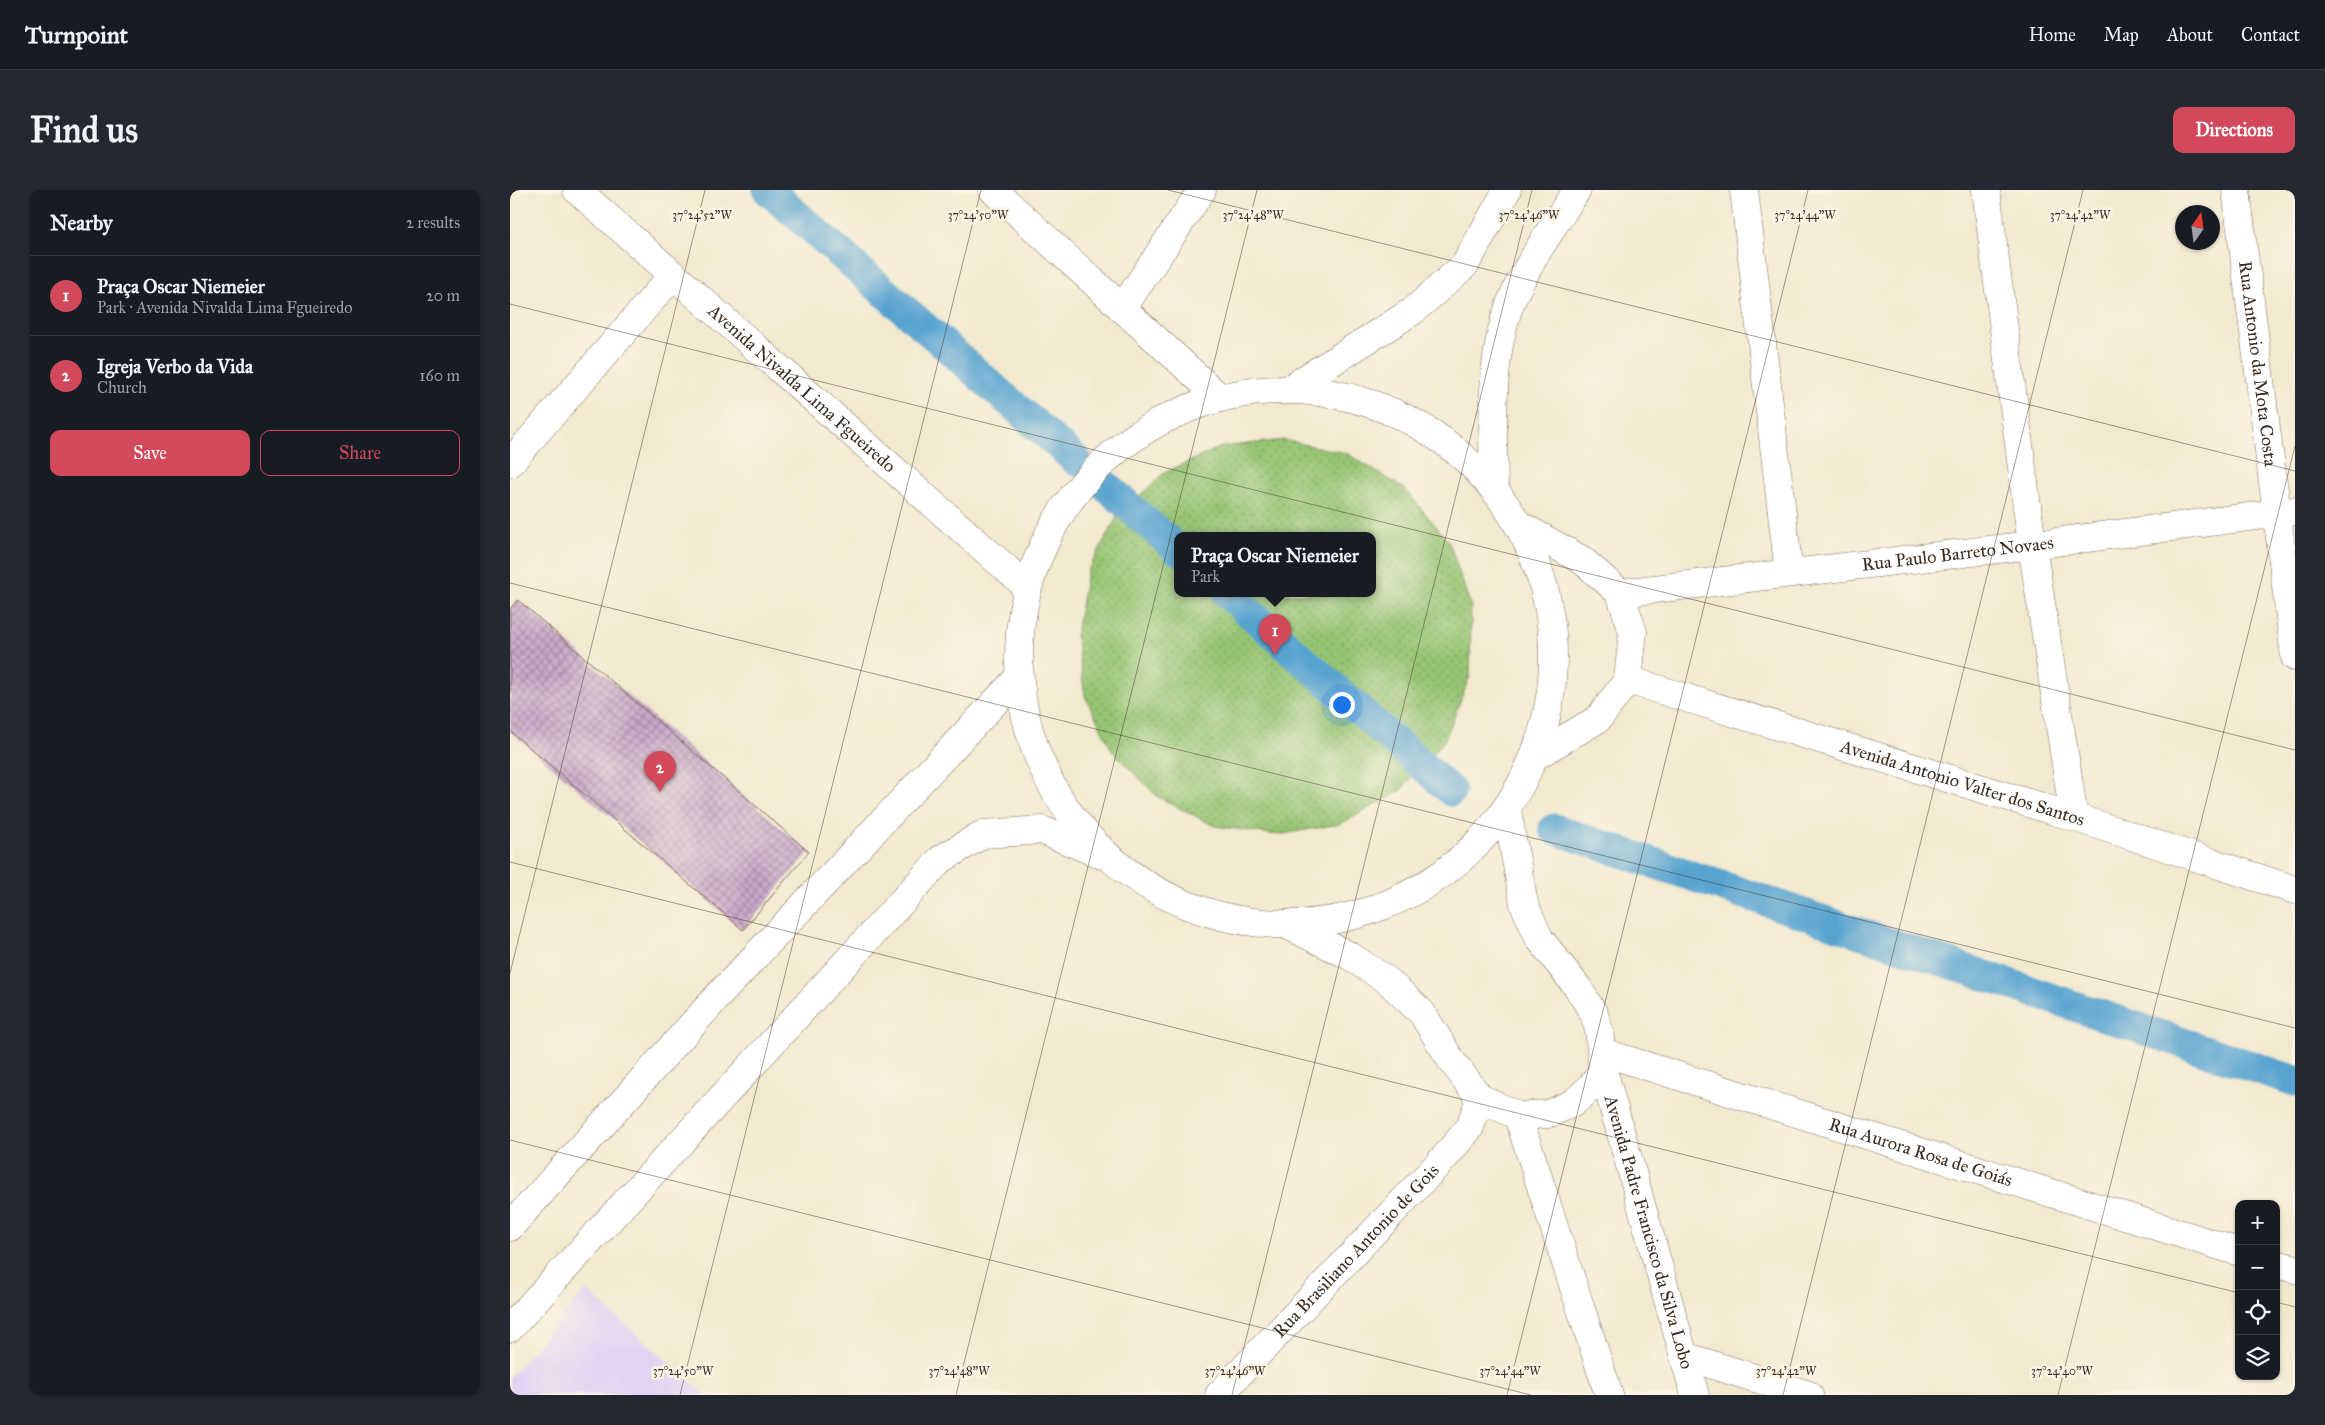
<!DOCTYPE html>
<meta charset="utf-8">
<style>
:root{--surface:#171b24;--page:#242831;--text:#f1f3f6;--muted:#9ea1a6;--line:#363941;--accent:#d1495b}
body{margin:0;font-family:"IM FELL Great Primer",serif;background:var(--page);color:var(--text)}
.controls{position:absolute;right:15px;bottom:15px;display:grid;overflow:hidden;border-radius:10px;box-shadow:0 1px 4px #0004}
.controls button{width:45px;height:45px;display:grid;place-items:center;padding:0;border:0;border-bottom:1px solid var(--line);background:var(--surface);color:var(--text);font:25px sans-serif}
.compass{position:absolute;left:1665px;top:15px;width:45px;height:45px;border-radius:50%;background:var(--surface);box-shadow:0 1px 4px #0004;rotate:14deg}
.you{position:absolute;left:831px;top:514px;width:18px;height:18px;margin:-12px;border:4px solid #fff;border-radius:50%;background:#1a73e8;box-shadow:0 0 0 8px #1a73e833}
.badge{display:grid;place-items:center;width:32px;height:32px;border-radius:50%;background:var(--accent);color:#fff;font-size:16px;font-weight:700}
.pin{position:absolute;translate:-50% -41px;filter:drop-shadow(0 1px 2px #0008)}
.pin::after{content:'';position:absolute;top:26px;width:18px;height:15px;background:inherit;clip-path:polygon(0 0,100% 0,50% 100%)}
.popup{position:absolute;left:664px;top:342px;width:202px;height:65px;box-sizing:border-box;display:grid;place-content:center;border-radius:10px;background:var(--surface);filter:drop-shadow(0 1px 4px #0005);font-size:16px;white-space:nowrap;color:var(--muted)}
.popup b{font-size:19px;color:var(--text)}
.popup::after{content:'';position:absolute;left:50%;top:100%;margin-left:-10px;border:10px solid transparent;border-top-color:var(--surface)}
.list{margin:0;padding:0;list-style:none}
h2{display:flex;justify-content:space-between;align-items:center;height:65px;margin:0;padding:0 20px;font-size:21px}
h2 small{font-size:16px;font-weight:400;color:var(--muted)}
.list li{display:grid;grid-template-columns:32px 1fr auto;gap:15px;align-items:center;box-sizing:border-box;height:80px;padding:0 20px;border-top:1px solid var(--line)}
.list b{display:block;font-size:19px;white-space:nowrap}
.list p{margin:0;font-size:16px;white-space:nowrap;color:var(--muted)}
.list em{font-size:16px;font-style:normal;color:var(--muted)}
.actions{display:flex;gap:10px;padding:15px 20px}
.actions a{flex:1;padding:11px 0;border:1px solid var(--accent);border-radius:10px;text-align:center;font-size:18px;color:var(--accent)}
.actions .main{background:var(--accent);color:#fff}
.icon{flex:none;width:28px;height:28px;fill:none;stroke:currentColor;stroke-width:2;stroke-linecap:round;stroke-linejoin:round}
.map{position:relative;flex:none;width:1785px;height:1205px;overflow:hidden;border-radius:10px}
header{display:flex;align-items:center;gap:30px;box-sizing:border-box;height:70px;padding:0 25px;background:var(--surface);border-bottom:1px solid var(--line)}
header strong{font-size:24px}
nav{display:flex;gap:28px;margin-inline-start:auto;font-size:18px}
.intro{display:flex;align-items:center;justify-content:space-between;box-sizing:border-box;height:120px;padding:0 30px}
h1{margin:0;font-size:35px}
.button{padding:12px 22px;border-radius:10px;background:var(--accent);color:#fff;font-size:18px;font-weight:700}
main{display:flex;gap:30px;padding:0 30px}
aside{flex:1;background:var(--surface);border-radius:10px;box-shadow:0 1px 4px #0004}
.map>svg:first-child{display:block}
.built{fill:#e1d4f3}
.park{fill:url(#park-dots);stroke:#697849;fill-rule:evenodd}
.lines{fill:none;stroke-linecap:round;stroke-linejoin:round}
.canal{stroke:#57a3d0;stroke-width:31}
.building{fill:url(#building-cross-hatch)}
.minor-casing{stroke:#7b6d5c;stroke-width:29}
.tertiary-casing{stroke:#7b6d5c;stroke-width:29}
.minor{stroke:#fff;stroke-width:28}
.tertiary{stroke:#fff;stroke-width:28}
.ticks{fill:none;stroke:#3b2a1e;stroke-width:1;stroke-opacity:0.45}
.labels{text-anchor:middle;stroke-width:5;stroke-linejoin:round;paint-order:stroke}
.street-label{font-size:18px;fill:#3b2a1e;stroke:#fcf5e5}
.ticks-label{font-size:12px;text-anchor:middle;fill:#3b2a1e;stroke:#fcf5e5;stroke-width:5;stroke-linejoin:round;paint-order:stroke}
</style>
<header>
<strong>Turnpoint</strong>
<nav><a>Home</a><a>Map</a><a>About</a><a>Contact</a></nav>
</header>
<div class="intro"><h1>Find us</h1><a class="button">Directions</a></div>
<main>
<aside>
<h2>Nearby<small>2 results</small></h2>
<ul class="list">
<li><span class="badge">1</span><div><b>Praça Oscar Niemeier</b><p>Park · Avenida Nivalda Lima Fgueiredo</p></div><em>20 m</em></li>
<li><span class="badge">2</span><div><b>Igreja Verbo da Vida</b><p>Church</p></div><em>160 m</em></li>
</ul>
<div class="actions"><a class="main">Save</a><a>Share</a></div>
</aside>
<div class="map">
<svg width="1785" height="1205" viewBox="0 0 1785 1205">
<defs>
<pattern id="park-dots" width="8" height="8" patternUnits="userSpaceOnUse" patternTransform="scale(1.25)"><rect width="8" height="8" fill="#97c574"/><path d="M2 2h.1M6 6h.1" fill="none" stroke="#7ca05f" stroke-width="1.8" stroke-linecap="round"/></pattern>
<pattern id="building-cross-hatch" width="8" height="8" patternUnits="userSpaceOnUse" patternTransform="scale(1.25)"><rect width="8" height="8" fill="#caa9ca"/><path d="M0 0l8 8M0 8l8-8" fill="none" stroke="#a58aa3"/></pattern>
</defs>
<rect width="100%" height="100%" fill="#fcf5e5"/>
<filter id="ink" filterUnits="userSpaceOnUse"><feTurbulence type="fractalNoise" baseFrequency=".02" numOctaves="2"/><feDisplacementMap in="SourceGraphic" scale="10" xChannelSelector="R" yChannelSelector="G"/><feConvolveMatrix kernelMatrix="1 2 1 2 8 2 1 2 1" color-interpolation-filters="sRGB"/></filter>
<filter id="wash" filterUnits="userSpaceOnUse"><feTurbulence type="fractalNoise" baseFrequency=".0096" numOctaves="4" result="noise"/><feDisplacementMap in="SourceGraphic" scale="20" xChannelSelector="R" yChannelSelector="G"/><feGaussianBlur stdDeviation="1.12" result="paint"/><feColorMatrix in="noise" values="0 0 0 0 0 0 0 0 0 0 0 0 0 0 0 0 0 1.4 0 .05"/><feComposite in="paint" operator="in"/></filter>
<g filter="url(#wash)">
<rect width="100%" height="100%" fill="#f2e9cf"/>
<!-- built -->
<path class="built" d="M76 1100 196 1205H0V1187Z"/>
<!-- park -->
<path class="park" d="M774 250 836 263 895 299 939 352 961 417 960 486 935 550 890 601 830 634 767 645 705 636 648 607 603 562 575 506 566 444 577 382 607 327 654 283 711 257ZM668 346H862V404H668Z"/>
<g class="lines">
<!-- canal -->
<path class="canal" d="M258 0 567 271
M595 295 668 360
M718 404 941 601
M1044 639 1785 891"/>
</g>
<g id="blocks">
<!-- building -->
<path class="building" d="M8 410 299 662 233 740 0 541V419Z"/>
</g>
</g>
<g filter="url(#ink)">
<use href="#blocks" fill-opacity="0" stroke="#7b6d5c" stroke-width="1"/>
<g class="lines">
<!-- minor casing -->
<g class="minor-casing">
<g id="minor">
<path d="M1234 0 1279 383"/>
<path d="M1476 0 1522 355 1564 627"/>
<path id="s1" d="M1726 0 1785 467"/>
<path d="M612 119 692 0"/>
<path d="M779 199 903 121 955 75 997 0"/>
<path d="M0 273 163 85"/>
<path d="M984 298C983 241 979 164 1001 112 1016 75 1045 34 1067 0"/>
<path d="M1011 336 1072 370 1110 403 1123 442 1118 490 1088 529 1027 565"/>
<path id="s2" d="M1110 403 1522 355 1785 321"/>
<path id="s3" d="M1118 490 1564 627 1785 700"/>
<path id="s4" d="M997 620 1014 714 1029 748 1068 798 1084 824 1089 840 1093 880 1185 1205"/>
<path d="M775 734 840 766 878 791 912 823 941 870 970 908 1008 926 1038 924 1063 913 1080 898 1093 880"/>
<path id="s5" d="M1092 862 1729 1062"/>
<path d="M1008 926 1099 1205"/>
<path d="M1766 1074 1785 1079"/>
<path d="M1174 1166 1299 1205"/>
<path id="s6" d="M709 1205 935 967 960 937 970 908"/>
</g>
</g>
<!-- tertiary casing -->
<g class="tertiary-casing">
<g id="tertiary">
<path id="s7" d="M67 0 516 396"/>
<path d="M483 0 709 207"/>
<circle cx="776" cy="467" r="267"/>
<path d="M0 1037 208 806 508 488"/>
<path d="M0 1138 430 670 473 644 532 640 592 665"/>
</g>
</g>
<!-- minor -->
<use href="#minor" class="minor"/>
<!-- tertiary -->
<use href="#tertiary" class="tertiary"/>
</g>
</g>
<!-- ticks -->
<path class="ticks" d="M658 0 1785 281M1776 0 1785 2M0 114 1785 560M0 393 1785 838M0 672 1729 1103M0 783 195 0M0 950 1021 1205M1766 1112 1785 1117M170 1205 471 0M446 1205 747 0M722 1205 1022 0M997 1205 1298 0M1273 1205 1573 0M1548 1205 1785 256"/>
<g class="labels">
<!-- street labels -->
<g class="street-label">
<text dy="6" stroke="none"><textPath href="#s1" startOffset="175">Rua Antonio da Mota Costa</textPath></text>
<text dy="6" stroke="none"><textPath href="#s7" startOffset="300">Avenida Nivalda Lima Fgueiredo</textPath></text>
<text dy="6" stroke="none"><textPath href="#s2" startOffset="340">Rua Paulo Barreto Novaes</textPath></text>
<text dy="6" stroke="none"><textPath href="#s3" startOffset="350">Avenida Antonio Valter dos Santos</textPath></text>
<text dy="6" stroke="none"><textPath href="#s5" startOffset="334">Rua Aurora Rosa de Goiás</textPath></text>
<text dy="6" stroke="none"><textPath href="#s4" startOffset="452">Avenida Padre Francisco da Silva Lobo</textPath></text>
<text dy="6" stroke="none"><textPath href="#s6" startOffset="199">Rua Brasiliano Antonio de Gois</textPath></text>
</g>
</g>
<g class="ticks-label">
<text x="192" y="29">37°24'52"W</text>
<text x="468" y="29">37°24'50"W</text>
<text x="743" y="29">37°24'48"W</text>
<text x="1019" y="29">37°24'46"W</text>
<text x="1295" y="29">37°24'44"W</text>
<text x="1570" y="29">37°24'42"W</text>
<text x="173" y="1185">37°24'50"W</text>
<text x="449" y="1185">37°24'48"W</text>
<text x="725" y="1185">37°24'46"W</text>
<text x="1000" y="1185">37°24'44"W</text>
<text x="1276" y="1185">37°24'42"W</text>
<text x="1552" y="1185">37°24'40"W</text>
</g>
</svg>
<div class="controls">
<button>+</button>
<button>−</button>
<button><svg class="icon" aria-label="locate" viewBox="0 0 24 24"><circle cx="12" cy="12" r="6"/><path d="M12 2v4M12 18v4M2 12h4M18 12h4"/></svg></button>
<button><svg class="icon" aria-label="layers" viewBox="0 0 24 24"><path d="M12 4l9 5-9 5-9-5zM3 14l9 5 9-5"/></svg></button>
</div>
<svg class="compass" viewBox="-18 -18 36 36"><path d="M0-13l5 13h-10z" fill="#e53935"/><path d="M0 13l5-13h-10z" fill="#9ea1a6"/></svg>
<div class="you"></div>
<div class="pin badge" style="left:765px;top:465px">1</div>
<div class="popup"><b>Praça Oscar Niemeier</b>Park</div>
<div class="pin badge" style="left:150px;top:602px">2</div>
</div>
</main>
